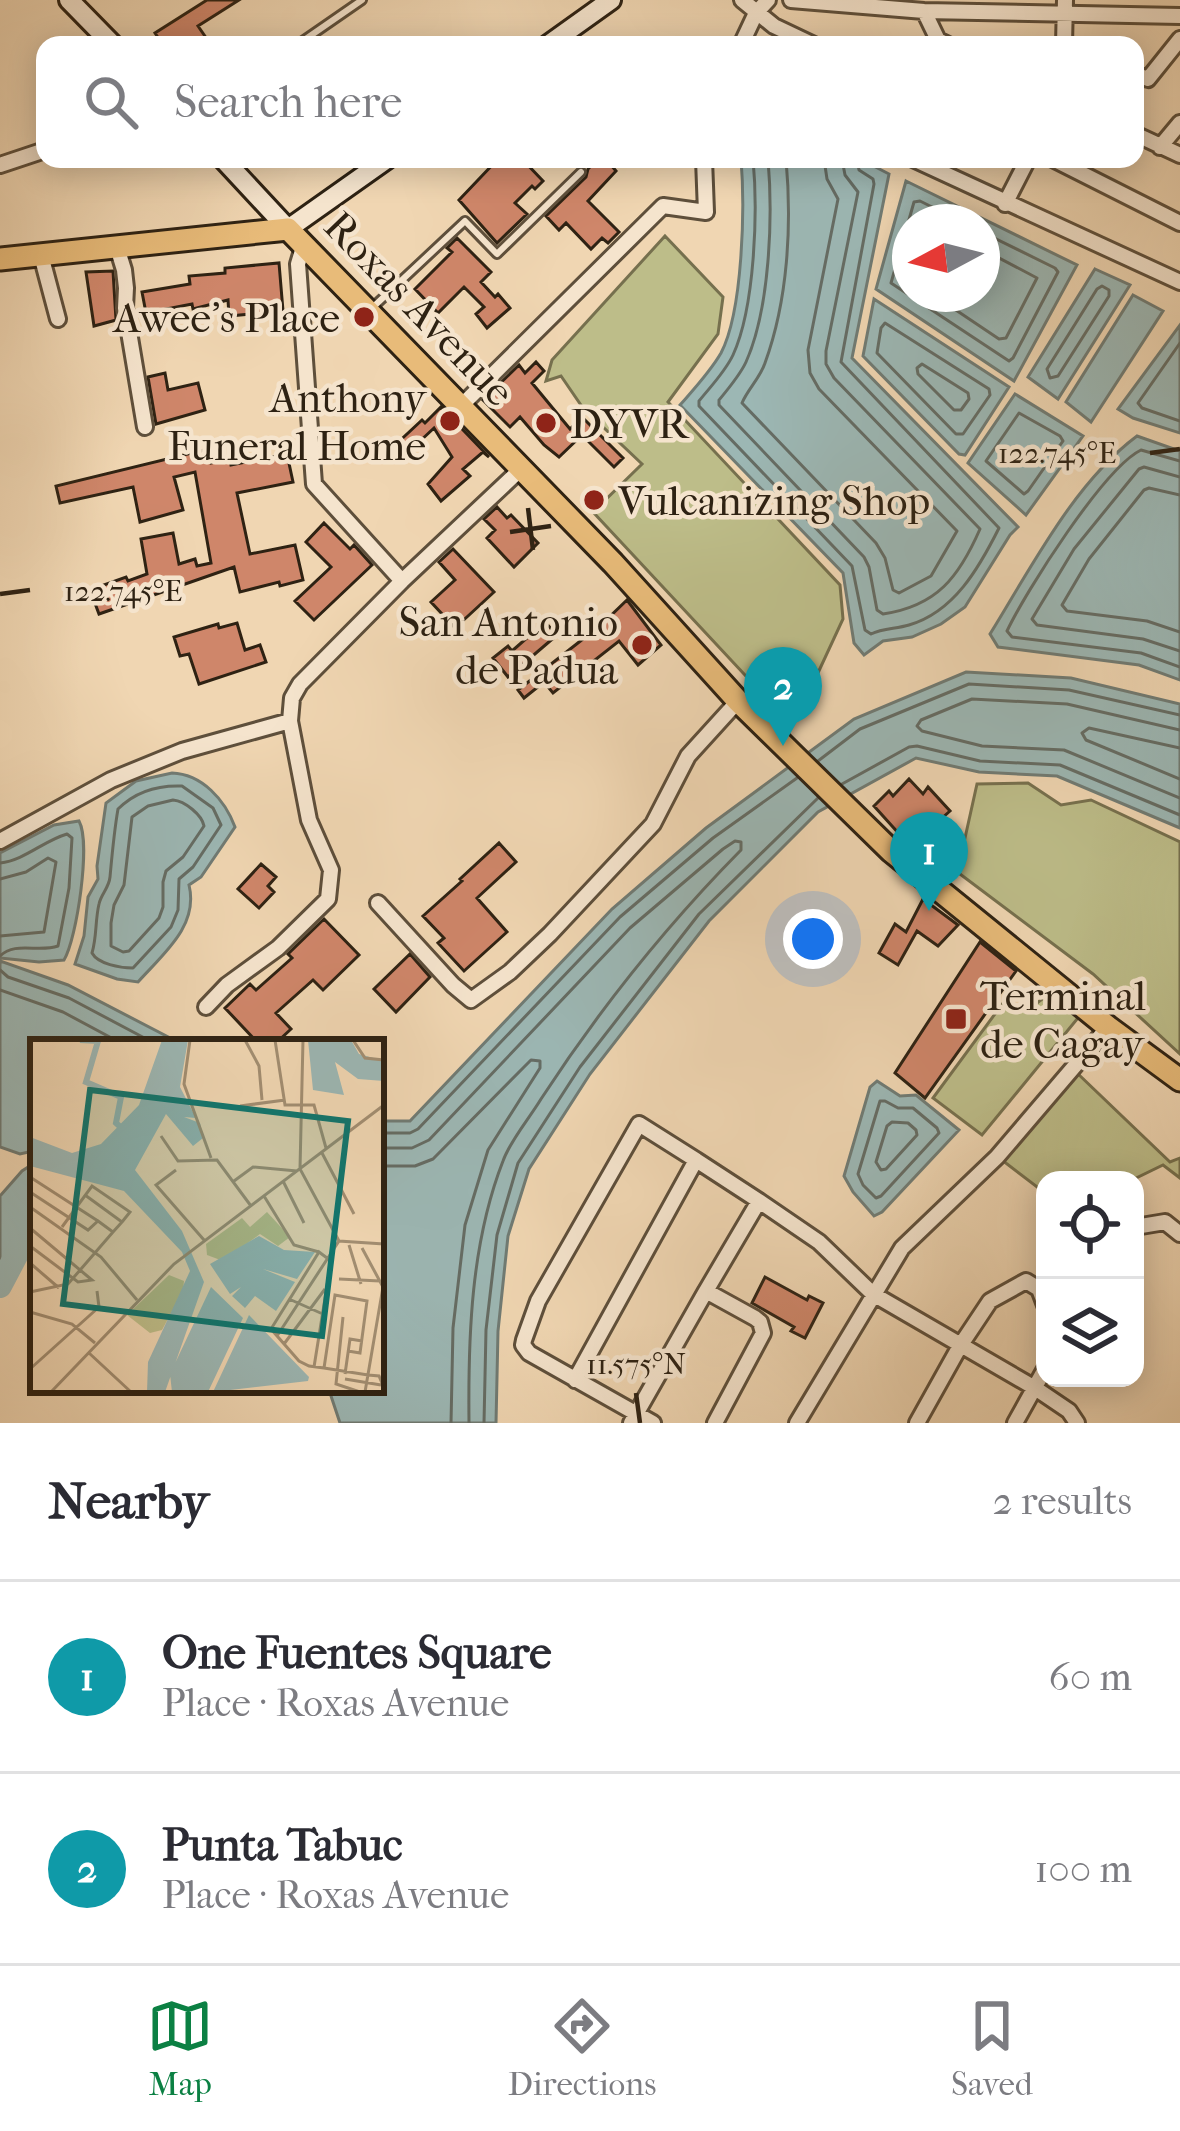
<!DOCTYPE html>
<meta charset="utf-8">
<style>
:root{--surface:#fff;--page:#f7f7f7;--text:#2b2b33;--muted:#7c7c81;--line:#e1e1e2;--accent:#0b8043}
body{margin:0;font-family:"IM FELL French Canon",serif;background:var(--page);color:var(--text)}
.controls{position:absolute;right:36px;bottom:36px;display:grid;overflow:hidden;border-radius:24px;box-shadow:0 6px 30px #0003}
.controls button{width:108px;height:108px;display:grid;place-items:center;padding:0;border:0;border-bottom:3px solid var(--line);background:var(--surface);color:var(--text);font:60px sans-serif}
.compass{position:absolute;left:892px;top:204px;width:108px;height:108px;border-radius:50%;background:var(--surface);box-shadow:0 6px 30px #0003;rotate:263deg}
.you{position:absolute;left:813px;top:939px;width:42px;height:42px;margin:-30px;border:9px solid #fff;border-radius:50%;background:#1a73e8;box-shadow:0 0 0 18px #1a73e833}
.badge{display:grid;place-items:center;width:78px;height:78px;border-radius:50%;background:var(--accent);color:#fff;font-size:39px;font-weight:700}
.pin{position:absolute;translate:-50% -99px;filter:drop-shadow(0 3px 6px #0008)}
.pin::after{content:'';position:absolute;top:63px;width:42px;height:36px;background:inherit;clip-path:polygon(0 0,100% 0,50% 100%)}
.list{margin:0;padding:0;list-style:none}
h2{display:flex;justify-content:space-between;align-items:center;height:156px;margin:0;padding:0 48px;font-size:51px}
h2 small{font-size:39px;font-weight:400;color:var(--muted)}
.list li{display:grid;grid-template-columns:78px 1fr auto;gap:36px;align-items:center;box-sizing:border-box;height:192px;padding:0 48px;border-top:3px solid var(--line)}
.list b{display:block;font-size:45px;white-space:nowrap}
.list p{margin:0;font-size:39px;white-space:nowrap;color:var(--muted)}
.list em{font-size:39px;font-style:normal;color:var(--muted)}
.icon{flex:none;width:66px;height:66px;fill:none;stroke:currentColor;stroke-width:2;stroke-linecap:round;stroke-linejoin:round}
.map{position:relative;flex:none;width:1180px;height:1423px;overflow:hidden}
.search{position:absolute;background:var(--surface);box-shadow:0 6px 30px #0003;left:36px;right:36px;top:36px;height:132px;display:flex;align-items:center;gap:30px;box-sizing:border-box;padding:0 42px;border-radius:24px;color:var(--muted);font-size:45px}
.sheet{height:540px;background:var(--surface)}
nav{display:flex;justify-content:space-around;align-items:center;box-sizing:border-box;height:168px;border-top:3px solid var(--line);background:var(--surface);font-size:33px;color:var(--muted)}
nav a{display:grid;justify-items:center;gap:6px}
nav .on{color:var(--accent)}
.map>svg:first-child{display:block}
.green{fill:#bdbd89;stroke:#76704e;stroke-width:3}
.water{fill:#9cb7b4;stroke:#707b74;stroke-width:3;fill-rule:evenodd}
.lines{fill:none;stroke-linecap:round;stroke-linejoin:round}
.shore{stroke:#656c64;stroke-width:3}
.river{stroke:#9cb7b4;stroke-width:24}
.building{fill:#cf866a;stroke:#2e2213;stroke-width:3}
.lane-casing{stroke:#5e4f3b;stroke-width:12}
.street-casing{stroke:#5e4f3b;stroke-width:20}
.secondary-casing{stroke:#2e2213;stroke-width:24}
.primary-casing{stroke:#2e2213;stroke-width:27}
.lane{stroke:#f5e4cd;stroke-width:6}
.street{stroke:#f5e4cd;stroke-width:14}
.secondary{stroke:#f5e4cd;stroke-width:18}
.primary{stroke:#e8bb79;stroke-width:21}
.ticks{fill:none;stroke:#2e2213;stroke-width:4.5}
.poi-dot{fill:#8f2418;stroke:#f5e4cd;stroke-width:4.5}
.labels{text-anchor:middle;stroke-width:9;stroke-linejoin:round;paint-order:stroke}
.street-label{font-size:42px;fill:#2e2213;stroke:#f5e4cd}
.poi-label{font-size:42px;fill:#2e2213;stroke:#f5e4cd;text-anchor:end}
.inset-river{fill:none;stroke:#9cb7b4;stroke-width:6}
.inset-road{fill:none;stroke:#a28e72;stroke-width:3}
.view{fill:#0f766e;fill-opacity:0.15;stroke:#0f766e;stroke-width:6}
.inset-edge{fill:none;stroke:#2e2213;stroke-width:6}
.ticks-label{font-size:30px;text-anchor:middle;fill:#2e2213;stroke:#f5e4cd;stroke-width:9;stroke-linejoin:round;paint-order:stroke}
</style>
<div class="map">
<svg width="1180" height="1423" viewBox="0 0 1180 1423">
<rect width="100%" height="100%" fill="#f0d6b2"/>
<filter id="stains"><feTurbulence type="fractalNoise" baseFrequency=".00167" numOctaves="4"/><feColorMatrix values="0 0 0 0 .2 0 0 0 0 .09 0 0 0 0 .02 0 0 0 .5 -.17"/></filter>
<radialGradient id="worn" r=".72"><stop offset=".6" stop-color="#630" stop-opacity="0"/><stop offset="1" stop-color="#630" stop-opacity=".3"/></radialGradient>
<!-- green -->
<path class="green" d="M665 236 723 297 718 334 668 402 840 585 843 619 817 675 791 687 758 689 593 512 642 464 583 408 561 376 546 381 552 360Z
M1028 783 1061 805 1091 800 1180 842V1054L1093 974 952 868 963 847 977 784Z
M1053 991 1082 1013 982 1135 933 1098 1006 999 1025 1012Z
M1076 1072 1170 1162 1180 1158V1178L1163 1165 1132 1180H1045V1193L998 1157Z"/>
<!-- water -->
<path class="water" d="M741 159H860L889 174 852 358 1018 527 1010 535 965 607 941 624 912 637 883 641 864 655 854 643 843 573 680 405C694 389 710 372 721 353 743 311 745 207 741 159Z
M906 181 1077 265 1014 381 876 289ZM910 222H982V294H910Z
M1095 269 1130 285 1058 399 1028 377Z
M1133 295 1163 311 1091 422 1066 402Z
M874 299 1009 387 965 455 959 454 863 356Z
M1180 325V433L1133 418 1118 409Z
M1015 394 1083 436 1026 515 968 463Z
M1137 436 1180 451V680L1139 665 998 647 990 634C1031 568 1074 483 1137 436Z
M966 672 1071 678 1180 704V828L1057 776 979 772 916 758 818 812 709 921 590 1074 529 1169 508 1236 498 1331 496 1423H340L329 1390H381V1121H410L612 909 706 828 854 719Z
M172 773C202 774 225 800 235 827L201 877 189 885C199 926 163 954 138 982L117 979 75 964 84 936 88 897 98 879 97 866 106 803 136 781Z
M79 821C91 843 77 938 64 960L39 962 0 958V853L54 825Z
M0 961 68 985 178 1042H33V1151L20 1154 0 1147Z
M877 1081 900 1096 916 1095 959 1130 882 1212 874 1216 853 1192 844 1176 870 1087Z
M33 1164V1232L13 1250 0 1274V1196L22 1171Z"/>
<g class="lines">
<!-- shore -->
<path class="shore" d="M753 159C758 211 755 307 733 355 725 372 711 386 699 401V406L852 566 865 630 871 634C883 628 896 629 909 625 954 612 979 568 999 528L841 362 874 184 873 179 859 170 857 159
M768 159C773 217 770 308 746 362 740 375 729 388 719 400V405L864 557 869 567 877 610 883 614C937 606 959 577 980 529L834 378 826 364V351L858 192 845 175 842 159
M786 159C792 225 788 300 765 363 760 378 748 389 742 403L876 543 885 558 893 590 899 593 931 576 957 531 819 389 810 373 808 350 838 199 827 179 824 159
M962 222 920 201 914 202 891 283 1009 361 1013 358 1058 272 1055 268 982 232
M1102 286 1109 290V296L1058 376 1050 378 1047 369 1097 289Z
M932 294 999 339 1006 338 1037 278 982 249
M885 323 989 389 990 395 963 434H956L877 353 881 328Z
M1180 343 1138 403 1142 408 1180 421
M922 364 968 393 969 399 961 410H954L918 374 917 368Z
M1019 413 1060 436 1063 441 1028 491 1024 494 986 461Z
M1180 461 1141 450C1104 468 1026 591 1007 631L1012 637 1141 653 1180 667
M1180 477 1144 467 1139 469 1074 549 1032 619 1037 625 1143 639 1180 651
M1180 495 1149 488 1144 490 1089 559 1062 605 1067 611 1147 621 1180 632
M1180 730 1067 704 972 699 921 720 917 726 922 731 982 746 1064 750 1180 798
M1180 748 1089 728 1082 733 1086 740 1180 779
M818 761 860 729 969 684 1069 690 1180 715
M842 784 909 747 917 746 980 761 1060 765 1180 815
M182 786 213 808 221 825 193 867 179 879 178 910 171 927 133 968C120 968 98 964 92 953 97 936 95 921 99 904 101 894 109 888 110 877 112 855 114 832 118 809 136 791 157 785 182 786Z
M173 800C185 801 202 815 204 826L183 857 166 871 163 882V907L159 918 129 951 123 952 111 946V923L114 905 124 885 132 817 148 806Z
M0 863C25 860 43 841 67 834L72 838 69 888 58 946C39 953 15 941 0 956
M0 879 26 872 48 858 56 862 44 932 0 936
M0 970 8 977 69 998 152 1042
M0 990 63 1012 119 1042
M880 1101H885L898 1108H913L937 1128 939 1133 881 1196 876 1198 863 1185 858 1174Z
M892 1122 908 1123 916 1130 917 1135 886 1169 881 1170 876 1162 887 1126Z
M381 1133H410L418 1129 620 917 713 838 797 778
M381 1148H412L429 1140 630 928 723 849 735 841 741 842V850C667 925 599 1010 541 1099 529 1119 511 1139 503 1161 471 1243 468 1336 469 1423
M381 1166H415L433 1159 531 1060 540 1061V1068L488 1150 465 1225 453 1328 451 1423
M484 1423 486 1330 497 1235 518 1163 580 1067 699 914 818 798"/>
<!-- river -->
<path class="river" d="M0 1286 21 1246 33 1247"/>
</g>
<!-- building -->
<path class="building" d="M207 0H239L198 26 211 45H163L155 33Z
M498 159H522L543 181 535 189 532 186 515 203 527 214 497 243 459 200Z
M598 159H606L616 171 588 201 619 232 608 243 602 238 591 249 566 223 559 230 546 216 586 177 588 169Z
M457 238 491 272 481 282 495 297 498 294 510 308 487 328 476 314 484 307 464 287 438 313 415 289 452 252 447 248Z
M279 263 283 311 229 316 228 300 193 309 192 304 146 313 142 292 190 284 189 276 225 273V268Z
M113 271 116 320 94 326 86 272Z
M536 362 544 371 532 383 570 429 582 417 623 458 614 467 582 435 559 457 544 445 520 417 510 427 483 400 519 365 525 373Z
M165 373 168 390 198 383 205 410 156 424 148 377Z
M441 407 489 457 483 452 463 469 470 476 441 501 428 484 452 457 434 428 402 458 392 448 422 420 425 423Z
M208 449 211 463 230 459 231 465 287 454 293 482 237 493 250 554 295 545 303 580 280 586 279 582 240 592 234 567 99 614 90 590 126 577 128 581 147 574 141 539 173 533 179 564 195 559 197 566 211 563 195 472 174 477 183 510 140 522 133 487 60 503 56 486Z
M497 507 507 518 511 515 538 543 514 567 487 538 495 530 484 519Z
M324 523 350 549 354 545 372 565 314 620 295 601 331 567 306 542Z
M453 549 494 592 455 628 431 602 455 580 439 562Z
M627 600 661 645 638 665 619 641 553 693 544 682 524 698 518 690 602 624Z
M545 622 557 635 508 677 493 658 508 646 512 651Z
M237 623 245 650 260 645 266 662 199 684 189 654 180 656 174 637 218 624 219 628Z
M909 779 923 794 928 787 950 811 941 819 961 841 938 862 918 839 910 846 874 806 889 791 893 796Z
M499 843 516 862 477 898 507 932 464 971 438 943 444 938 423 916 462 881 460 879Z
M261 864 276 877 268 886 274 892 259 908 238 889Z
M923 899 958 925 938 946 917 931 898 965 879 953 895 924 906 932Z
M324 919 359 955 323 990 313 980 276 1013 291 1029 277 1042H257L225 1008 250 984 256 990 292 958 288 954Z
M980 942 1016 971 925 1098 895 1073Z
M410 954 430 977 396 1012 374 989Z
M765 1277 807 1300 809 1296 823 1303 805 1338 791 1331 794 1327 752 1303Z"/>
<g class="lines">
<!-- lane casing -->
<g class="lane-casing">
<path id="lane" d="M297 45 362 0
M371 309 465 221 497 254 581 172"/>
</g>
<!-- street casing -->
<g class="street-casing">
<path id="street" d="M742 0 774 26 814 45
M791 0 924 11 1180 16
M924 11 938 40 948 45
M741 45 756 13 768 0
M1064 45 1065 0
M1135 74 1148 79 1180 39
M1135 134 1180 155
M1160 147 1180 123
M913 159 1180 282
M1053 159 1180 223
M0 165 45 150
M1005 204 1028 159
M304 244 298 264 314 484 402 581
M117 247 124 270 126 288 125 308 145 427
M41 255 58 319
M460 407 663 206 706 212 704 159
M0 841 111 780 182 751 290 721
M378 903 453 985 471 1000 510 972 550 934 653 824 688 756 738 701
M206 1007 227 985 278 948 328 899 331 870 309 820 290 721 292 698 300 684 402 581 522 468
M1135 1227 1165 1222 1180 1234
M575 1380 696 1160 759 1201
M631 1423 706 1291
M653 1423 529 1353 523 1345 524 1340 538 1301 639 1124 696 1160
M715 1423 763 1333 760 1322 755 1318 706 1291 759 1201 819 1242 873 1294 1035 1388 1069 1411 1077 1423
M797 1423 902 1248 997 1157 1108 1027
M917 1423 960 1346 990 1301 1026 1281 1039 1289 1045 1305
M1015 1423 1045 1369"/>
</g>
<!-- secondary casing -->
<g class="secondary-casing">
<path id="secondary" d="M69 0 113 45
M548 45 611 0
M223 159 288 229 387 159"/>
</g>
<!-- primary casing -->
<g class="primary-casing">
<path id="primary" d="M0 259 288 229 613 563 738 701 891 851 1108 1027 1180 1080"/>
</g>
<!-- lane -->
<use href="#lane" class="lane"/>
<!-- street -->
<use href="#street" class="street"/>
<!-- secondary -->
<use href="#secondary" class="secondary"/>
<!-- primary -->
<use href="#primary" class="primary"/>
</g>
<!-- ticks -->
<path class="ticks" d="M1150 453 1180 449M528 508 533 550M510 532 551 526M0 594 30 590M636 1393 640 1423"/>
<!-- markers -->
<g class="poi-dot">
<circle cx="364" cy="317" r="12"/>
<circle cx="450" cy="421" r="12"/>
<circle cx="546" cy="423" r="12"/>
<circle cx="594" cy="500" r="12"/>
<circle cx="642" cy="645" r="12"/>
<rect x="944" y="1007" width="24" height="24" rx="6"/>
</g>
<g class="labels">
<!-- street labels -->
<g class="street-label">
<text transform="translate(420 308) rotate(46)" y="15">Roxas Avenue</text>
</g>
<!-- poi labels -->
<g class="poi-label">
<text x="340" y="332">Awee's Place</text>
<text x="426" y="412">Anthony<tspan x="426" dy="48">Funeral Home</tspan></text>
<text x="570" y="438" text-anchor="start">DYVR</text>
<text x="618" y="515" text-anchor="start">Vulcanizing Shop</text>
<text x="618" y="636">San Antonio<tspan x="618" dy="48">de Padua</tspan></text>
<text x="980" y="1010" text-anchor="start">Terminal<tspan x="980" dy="48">de Cagay</tspan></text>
</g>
</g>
<!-- overview -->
<g transform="translate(30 1039)">
<rect width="354" height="354" fill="#f0d6b2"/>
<path d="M237 173 260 198 248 207 230 195 193 222 177 216 176 205 212 179 220 188ZM139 236 154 242 153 252 132 291 120 294 97 276Z" fill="#bdbd89"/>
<path d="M132 1H158L150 48 166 79 154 78 170 84 173 99 163 107 136 75 105 131 152 192 174 243 135 353H117L118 323 160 232 152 213 94 152 0 127V98L42 114 71 105 109 66ZM278 1H321L329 15 354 22V42L328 40 305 23 314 56 283 51ZM229 197 254 211 285 213 267 240 233 230 265 243 246 272 225 257 215 269 202 257 211 248 200 255 180 225ZM181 248 213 279 178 353H142L140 335ZM219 276 279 338 278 342 183 353Z" fill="#9cb7b4"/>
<path class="inset-river" d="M50 1 68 2 56 43 91 58 86 84 98 95"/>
<path class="inset-road" d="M160 1 154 45 181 119M215 1 229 27 232 61M245 1 255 66H284L296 109M273 1 270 130 309 202 354 205M323 1 335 19 354 21M210 67 255 61M131 97 148 122 187 121 221 167M292 114 324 175M146 131 126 146 174 201M0 138 68 182M204 142 223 128 267 132M253 142 274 184M0 153 58 191 68 182 83 193 38 245 0 253M55 156 92 183 83 193M234 157 264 206 289 213M0 168 71 218 107 261M32 188 62 147 100 173 92 183M0 189 62 241 48 243 0 207M319 206 331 245M332 209 353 248 335 353M0 224 29 249M309 240 350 242M259 260 295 276M0 273 42 285 65 304M313 278 306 345 330 353M247 297 309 202M254 305 295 250M59 314 101 353M284 328 301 222 289 213 241 290 269 322 279 327 294 329 338 336 349 337 354 349M294 329 305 256 337 262 330 314 318 312M0 330 69 268 67 252M315 335 320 300 332 302M315 340 351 346M21 353 144 225 354 66"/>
<path class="view" d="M60 51 318 82 292 297 33 265Z"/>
<rect width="354" height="354" class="inset-edge"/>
</g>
<g class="ticks-label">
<text x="1057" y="463">122.745°E</text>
<text x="123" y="601">122.745°E</text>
<text x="636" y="1374">11.575°N</text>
</g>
<rect width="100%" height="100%" filter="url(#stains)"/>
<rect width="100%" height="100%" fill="url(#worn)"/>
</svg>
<div class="controls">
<button><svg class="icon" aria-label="locate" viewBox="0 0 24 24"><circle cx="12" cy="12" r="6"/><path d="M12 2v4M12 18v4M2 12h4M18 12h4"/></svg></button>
<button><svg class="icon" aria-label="layers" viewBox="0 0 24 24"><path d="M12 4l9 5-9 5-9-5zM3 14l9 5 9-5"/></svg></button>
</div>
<svg class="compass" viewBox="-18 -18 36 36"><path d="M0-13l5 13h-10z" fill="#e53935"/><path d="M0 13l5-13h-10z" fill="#7c7c81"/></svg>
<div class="you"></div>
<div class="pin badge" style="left:929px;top:911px;background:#0f9aa8">1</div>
<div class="pin badge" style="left:783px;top:746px;background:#0f9aa8">2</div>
<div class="search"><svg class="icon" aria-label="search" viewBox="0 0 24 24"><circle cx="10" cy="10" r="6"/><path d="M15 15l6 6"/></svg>Search here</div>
</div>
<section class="sheet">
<h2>Nearby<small>2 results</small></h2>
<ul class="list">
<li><span class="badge" style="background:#0f9aa8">1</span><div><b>One Fuentes Square</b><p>Place · Roxas Avenue</p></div><em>60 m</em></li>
<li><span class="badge" style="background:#0f9aa8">2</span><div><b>Punta Tabuc</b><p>Place · Roxas Avenue</p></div><em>100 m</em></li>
</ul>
</section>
<nav>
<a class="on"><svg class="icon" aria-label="map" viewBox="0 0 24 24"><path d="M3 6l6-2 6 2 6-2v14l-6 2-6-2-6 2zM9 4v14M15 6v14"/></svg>Map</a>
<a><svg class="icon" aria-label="directions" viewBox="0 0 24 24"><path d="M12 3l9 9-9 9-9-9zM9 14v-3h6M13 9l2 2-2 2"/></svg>Directions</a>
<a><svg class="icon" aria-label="saved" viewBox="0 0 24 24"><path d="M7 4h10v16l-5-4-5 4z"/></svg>Saved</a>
</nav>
